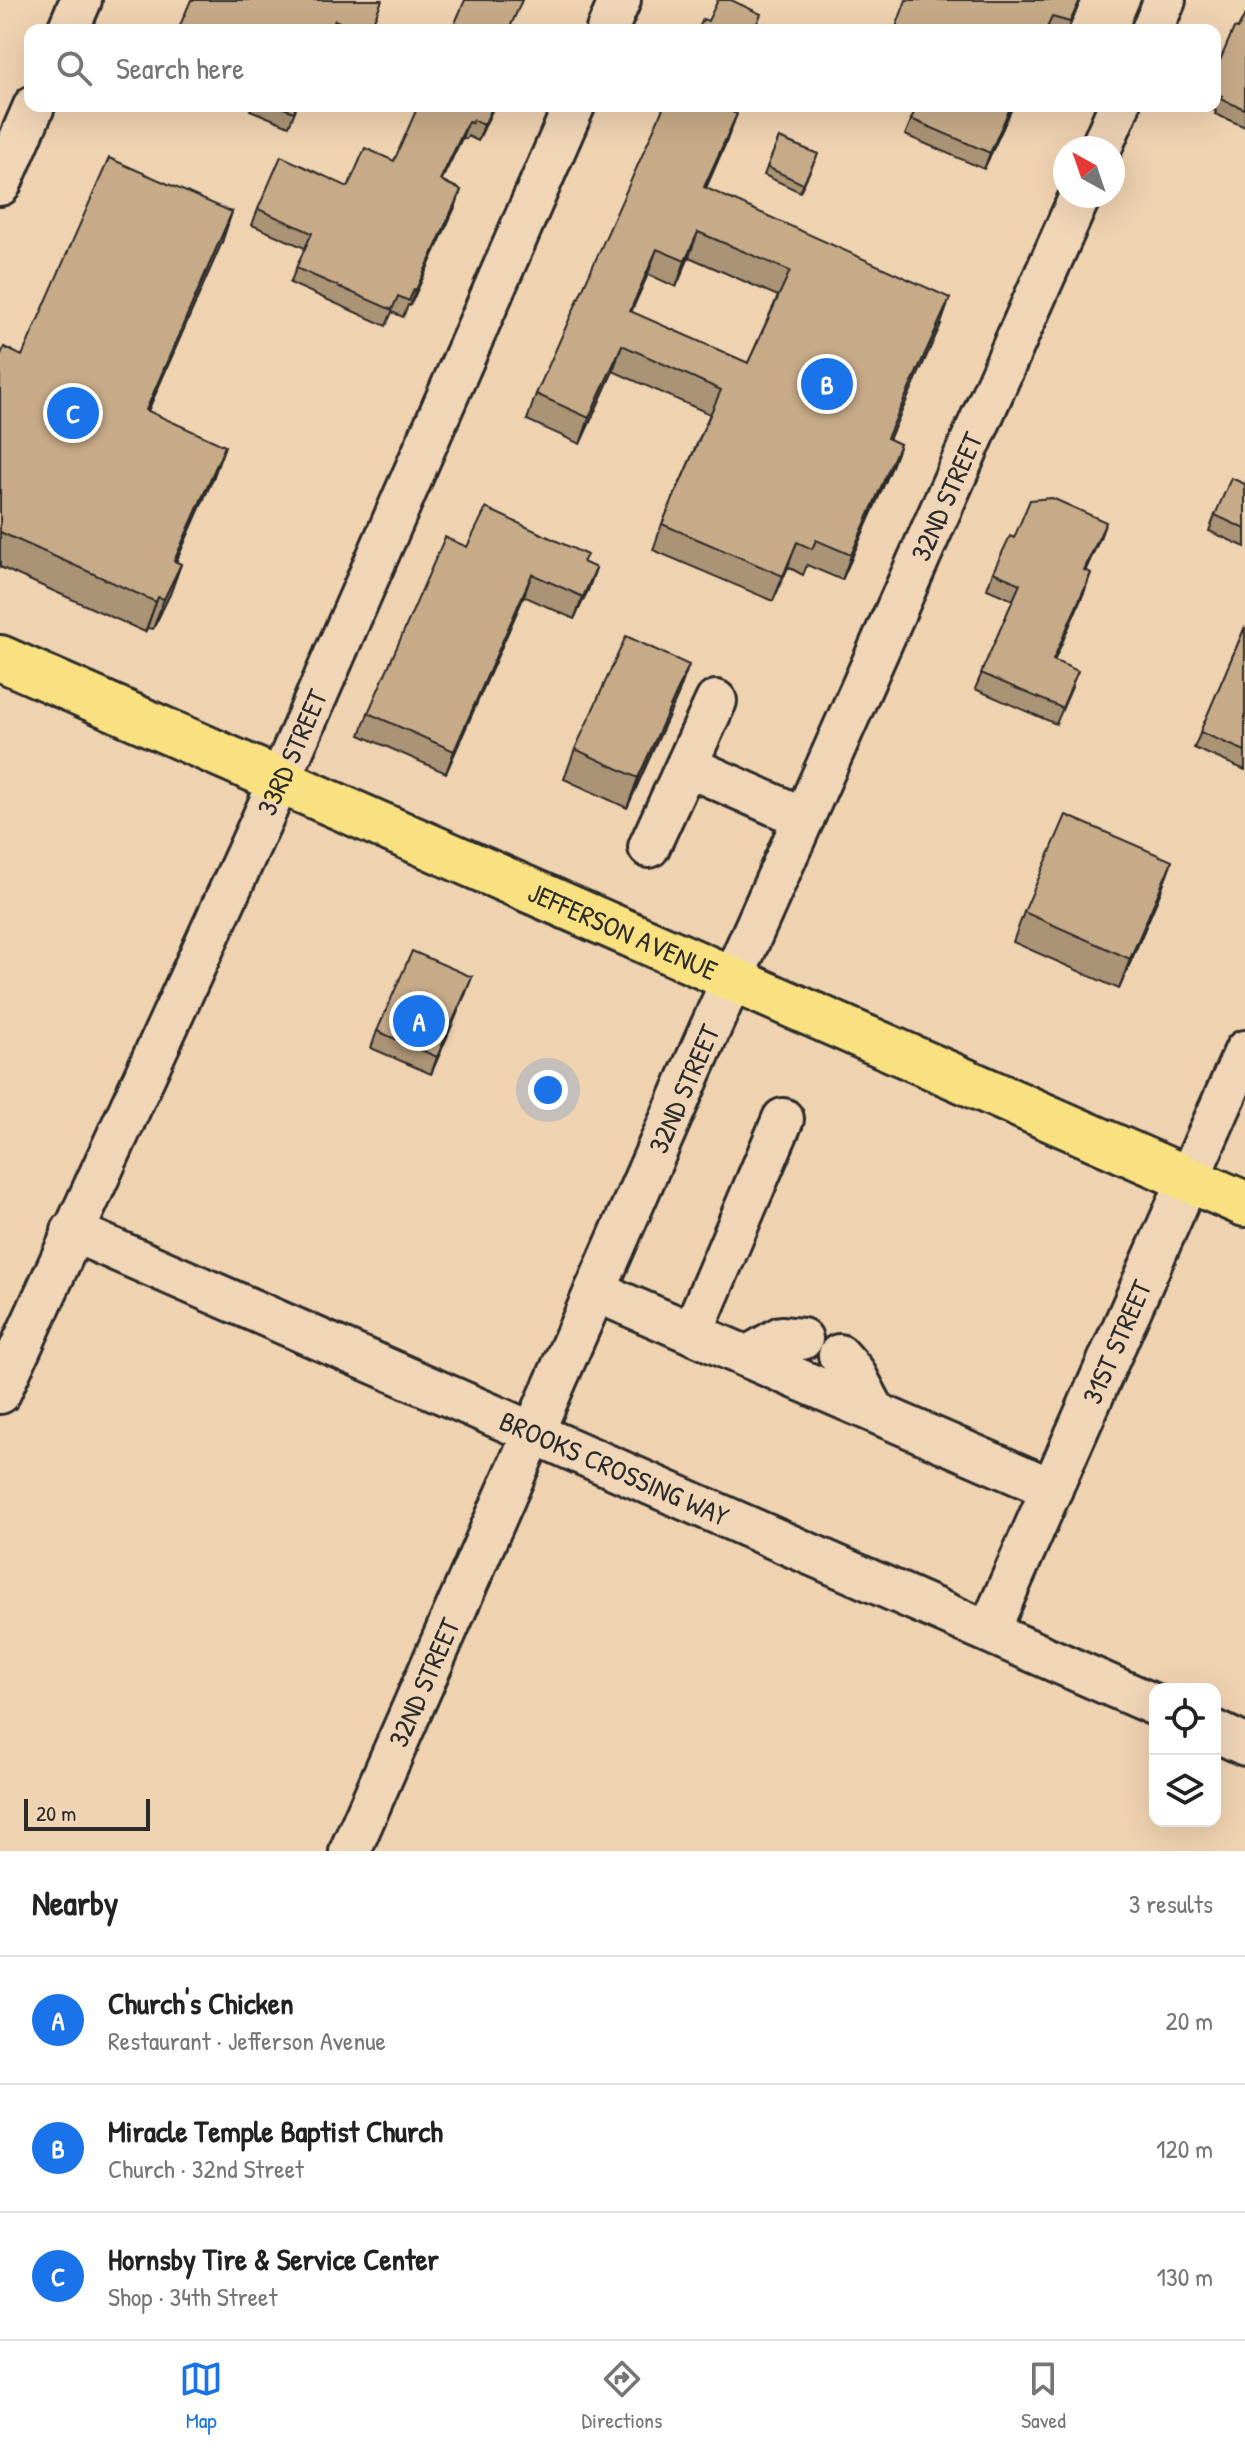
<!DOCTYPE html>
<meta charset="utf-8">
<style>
:root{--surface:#fff;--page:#f2f2f2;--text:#222;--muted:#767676;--line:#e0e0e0;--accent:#1a73e8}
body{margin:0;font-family:"Patrick Hand",sans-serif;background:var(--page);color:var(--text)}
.controls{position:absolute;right:24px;bottom:24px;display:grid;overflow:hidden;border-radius:16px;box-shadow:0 8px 32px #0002}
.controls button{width:72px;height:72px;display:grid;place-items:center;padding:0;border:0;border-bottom:2px solid var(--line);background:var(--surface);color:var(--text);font:40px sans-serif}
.compass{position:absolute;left:1053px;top:136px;width:72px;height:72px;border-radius:50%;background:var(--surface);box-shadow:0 8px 32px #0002;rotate:320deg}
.scale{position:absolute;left:24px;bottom:20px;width:126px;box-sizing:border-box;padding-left:8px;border:4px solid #2b2b2b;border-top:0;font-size:22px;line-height:28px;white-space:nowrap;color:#2b2b2b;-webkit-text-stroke:6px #f0d5b7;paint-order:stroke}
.you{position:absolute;left:548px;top:1090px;width:28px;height:28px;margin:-20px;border:6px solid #fff;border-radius:50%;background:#1a73e8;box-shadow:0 0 0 12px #1a73e833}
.badge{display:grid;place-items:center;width:52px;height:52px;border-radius:50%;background:var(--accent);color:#fff;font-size:26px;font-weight:700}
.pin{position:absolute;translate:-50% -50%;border:4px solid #fff;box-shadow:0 2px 8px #0006}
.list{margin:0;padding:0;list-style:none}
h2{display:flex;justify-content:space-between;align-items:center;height:104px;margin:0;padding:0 32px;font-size:34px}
h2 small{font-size:26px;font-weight:400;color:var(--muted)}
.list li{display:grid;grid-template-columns:52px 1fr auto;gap:24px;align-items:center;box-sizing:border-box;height:128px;padding:0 32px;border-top:2px solid var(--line)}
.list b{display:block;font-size:30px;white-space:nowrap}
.list p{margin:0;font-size:26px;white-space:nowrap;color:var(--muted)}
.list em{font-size:26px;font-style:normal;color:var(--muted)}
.icon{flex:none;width:44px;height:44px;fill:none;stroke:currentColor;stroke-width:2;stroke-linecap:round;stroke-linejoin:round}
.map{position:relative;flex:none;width:1245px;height:1851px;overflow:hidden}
.search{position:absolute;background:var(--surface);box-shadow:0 8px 32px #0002;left:24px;right:24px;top:24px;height:88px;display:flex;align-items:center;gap:20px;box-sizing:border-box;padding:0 28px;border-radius:16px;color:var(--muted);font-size:30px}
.sheet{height:488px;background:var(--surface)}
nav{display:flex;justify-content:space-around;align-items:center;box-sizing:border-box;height:112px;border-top:2px solid var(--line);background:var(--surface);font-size:22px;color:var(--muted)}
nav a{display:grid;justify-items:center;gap:4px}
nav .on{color:var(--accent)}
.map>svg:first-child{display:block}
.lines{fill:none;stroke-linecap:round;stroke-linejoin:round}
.minor-casing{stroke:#2b2b2b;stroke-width:46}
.major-casing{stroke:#2b2b2b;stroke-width:50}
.minor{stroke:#f0d5b7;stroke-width:40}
.major{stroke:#f9e181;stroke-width:44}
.wall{fill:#ab9375;stroke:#2b2b2b;stroke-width:2;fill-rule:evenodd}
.shaded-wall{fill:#8b785f;stroke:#2b2b2b;stroke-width:2}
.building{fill:#c7ab88;stroke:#2b2b2b;stroke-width:2;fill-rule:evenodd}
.labels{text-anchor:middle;stroke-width:7;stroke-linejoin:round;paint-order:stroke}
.street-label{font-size:28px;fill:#2b2b2b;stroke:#f0d5b7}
</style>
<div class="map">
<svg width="1245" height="1851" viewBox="0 0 1245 1851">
<rect width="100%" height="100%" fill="#efd2b0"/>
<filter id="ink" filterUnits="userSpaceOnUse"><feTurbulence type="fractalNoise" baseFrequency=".0125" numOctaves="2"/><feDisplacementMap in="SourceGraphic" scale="16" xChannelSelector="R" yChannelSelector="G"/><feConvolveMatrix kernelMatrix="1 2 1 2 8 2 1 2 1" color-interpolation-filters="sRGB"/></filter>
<g filter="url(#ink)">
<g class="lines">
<!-- minor casing -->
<g class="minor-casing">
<g id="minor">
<path d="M68 30 81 0"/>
<path d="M607 30 620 0"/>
<path d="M1152 30 1165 0"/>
<path d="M1101 148 1119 106"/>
<path d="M0 185 34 106"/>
<path d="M687 766 804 818"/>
<path d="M649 847 716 701"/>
<path id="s1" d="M72 1231 1155 1705"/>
<path d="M595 1291 1052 1489"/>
<path d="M692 1333 783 1119"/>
<path d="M839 1355 854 1372 875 1412"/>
<path d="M747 1357 781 1337 802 1339"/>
<path id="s2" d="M0 1393 280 780 574 106"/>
<path id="s3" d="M989 1631 1245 1051"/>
<path d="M1215 1731 1245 1745"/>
<path id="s4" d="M350 1851 706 1038 1080 196"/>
</g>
</g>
<!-- major casing -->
<g class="major-casing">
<g id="major">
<path id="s5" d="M0 658 1245 1204"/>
</g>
</g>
<!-- minor -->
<use href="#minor" class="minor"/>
<!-- major -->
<use href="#major" class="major"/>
</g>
<!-- wall -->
<path class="wall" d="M382 0 370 30H178Z
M1081 0 1068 30H895Z
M1245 15V127L1215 114 1216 111 1205 106H1215V72Z
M252 106H297L289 126 250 110Z
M494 106 478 141 468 136 466 139 462 138 441 180 461 190 456 205 410 306 408 305 403 317 392 312 386 326 290 283 305 248 252 225 258 209 348 187Z
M917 106H1013L984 169 905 135Z
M721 108 727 140 706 188 941 324 889 439 900 444 891 469 842 580 807 565 803 575 788 567 773 601 653 550 662 524 710 414 613 371 580 444 527 420 536 394ZM689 257 778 296 748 363 631 312 648 274 676 287Z
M779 138 818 154 800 192 764 175Z
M232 212 222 242 148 411 214 476 176 562 181 564 170 594 153 629 147 628 145 632 0 567V357L22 356Z
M1245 484V547L1209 531 1215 515Z
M1014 538H1100L1085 571V590L1054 661 1072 687 1056 724 975 689 1013 600 987 589 993 572Z
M467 547 584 563 596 568 588 590 574 619 524 596 446 773 360 735 368 713Z
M1245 627V770L1194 748Z
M678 695 627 808 564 779 575 749Z
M1161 891 1119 989 1013 942 1024 912Z
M472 977 431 1074 371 1048 377 1031Z"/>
<!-- shaded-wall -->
<path class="shaded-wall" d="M493 106H494L478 141 484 125Z
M1011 106H1013L984 169 990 153Z
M737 114 727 140 695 212 704 187Z
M468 122 462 138 434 196 440 180Z
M461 190 456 205 410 306 416 290Z
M232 212 222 242 135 440 146 410Z
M698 232 689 257 676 287 685 261Z
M657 249 648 274 620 337 630 311Z
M950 298 941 324 878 464 887 438Z
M622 345 613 371 580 444 589 418Z
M900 444 891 469 842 580 851 555Z
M225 446 214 476 163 591 174 561Z
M1106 522 1100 538 1078 587 1084 570Z
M797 542 788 567 773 601 783 576Z
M181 564 170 594 153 629 164 599Z
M596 568 588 590 574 619 583 597Z
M1091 573 1085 590 1047 677 1053 660Z
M532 574 524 596 446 773 454 751Z
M158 597 147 628 145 632 156 602Z
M689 665 678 695 627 808 638 778Z
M1172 861 1161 891 1119 989 1130 959Z
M472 977 466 993 431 1074 437 1057Z"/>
<!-- building -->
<path class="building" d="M191 0H382L370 30H356L335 20 332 27 328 26 327 30H178Z
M465 0H522L509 30H452Z
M718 0H731L761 14 754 30H698L703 19 708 21Z
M906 0H1080L1070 22 1052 17 1046 30H895Z
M1245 15V109L1220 99 1222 96 1215 93V72L1234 28 1238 29Z
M278 106H296L294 112Z
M418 106H493L484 125 473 120 472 123 468 122 440 180 461 190 416 290 414 289 409 301 398 296 392 310 296 268 312 233 258 209 281 156 348 187 365 148 394 161Z
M664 106H720V107L737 114 704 187 950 298 887 438 900 444 851 555 816 540 812 549 797 542 783 576 662 524 721 390 622 345 589 418 536 394ZM698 232 790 271 748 363 630 311 657 249 685 261Z
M917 106H1011L990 153 911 119Z
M779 138 818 154 803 184 767 167Z
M109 158 232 212 146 410 225 446 174 561 181 564 164 599 158 597 156 602 0 532V357L4 347 22 356Z
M1231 478 1245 484V529L1215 515Z
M1052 498 1106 522 1084 570 1091 573 1053 660 1078 671 1062 708 981 673 1020 584 993 572 1010 536 1014 538 1030 500Z
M486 508 587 555 583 562 596 568 583 597 532 574 454 751 368 713 445 537 467 547Z
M1245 627V751L1200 732Z
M626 636 689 665 638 778 575 749Z
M1066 815 1172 861 1130 959 1024 912Z
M412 951 472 977 437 1057 377 1031Z"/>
</g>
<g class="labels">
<!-- street labels -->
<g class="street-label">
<text dy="10" stroke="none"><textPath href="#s4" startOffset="1480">32ND STREET</textPath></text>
<text dy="10" stroke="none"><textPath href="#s2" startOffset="704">33RD STREET</textPath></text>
<text dy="10" stroke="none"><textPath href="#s5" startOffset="680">JEFFERSON AVENUE</textPath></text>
<text dy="10" stroke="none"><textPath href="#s4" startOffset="832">32ND STREET</textPath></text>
<text dy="10" stroke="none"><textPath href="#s3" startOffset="316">31ST STREET</textPath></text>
<text dy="10" stroke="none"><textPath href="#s1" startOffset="592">BROOKS CROSSING WAY</textPath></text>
<text dy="10" stroke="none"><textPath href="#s4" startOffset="184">32ND STREET</textPath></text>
</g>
</g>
</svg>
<div class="controls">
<button><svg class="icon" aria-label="locate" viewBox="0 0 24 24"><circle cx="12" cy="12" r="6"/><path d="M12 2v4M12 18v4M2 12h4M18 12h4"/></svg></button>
<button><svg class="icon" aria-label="layers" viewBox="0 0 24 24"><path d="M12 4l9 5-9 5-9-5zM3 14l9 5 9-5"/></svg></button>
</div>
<svg class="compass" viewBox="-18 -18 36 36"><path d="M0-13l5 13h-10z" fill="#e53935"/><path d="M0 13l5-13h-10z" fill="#767676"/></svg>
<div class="scale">20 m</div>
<div class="you"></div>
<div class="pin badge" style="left:419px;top:1021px">A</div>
<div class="pin badge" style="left:827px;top:384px">B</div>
<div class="pin badge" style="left:73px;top:413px">C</div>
<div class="search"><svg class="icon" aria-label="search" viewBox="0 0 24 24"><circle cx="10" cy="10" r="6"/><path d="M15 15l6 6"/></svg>Search here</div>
</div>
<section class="sheet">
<h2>Nearby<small>3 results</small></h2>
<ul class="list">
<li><span class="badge">A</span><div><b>Church's Chicken</b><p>Restaurant · Jefferson Avenue</p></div><em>20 m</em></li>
<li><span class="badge">B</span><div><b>Miracle Temple Baptist Church</b><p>Church · 32nd Street</p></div><em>120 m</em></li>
<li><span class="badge">C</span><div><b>Hornsby Tire &amp; Service Center</b><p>Shop · 34th Street</p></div><em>130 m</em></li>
</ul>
</section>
<nav>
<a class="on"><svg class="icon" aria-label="map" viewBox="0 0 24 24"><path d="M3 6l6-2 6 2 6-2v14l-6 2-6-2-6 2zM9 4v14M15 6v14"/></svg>Map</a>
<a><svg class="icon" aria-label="directions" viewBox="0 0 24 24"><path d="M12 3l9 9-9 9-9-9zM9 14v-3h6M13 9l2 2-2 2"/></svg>Directions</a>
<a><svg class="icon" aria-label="saved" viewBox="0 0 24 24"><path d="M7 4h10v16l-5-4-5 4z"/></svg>Saved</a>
</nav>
